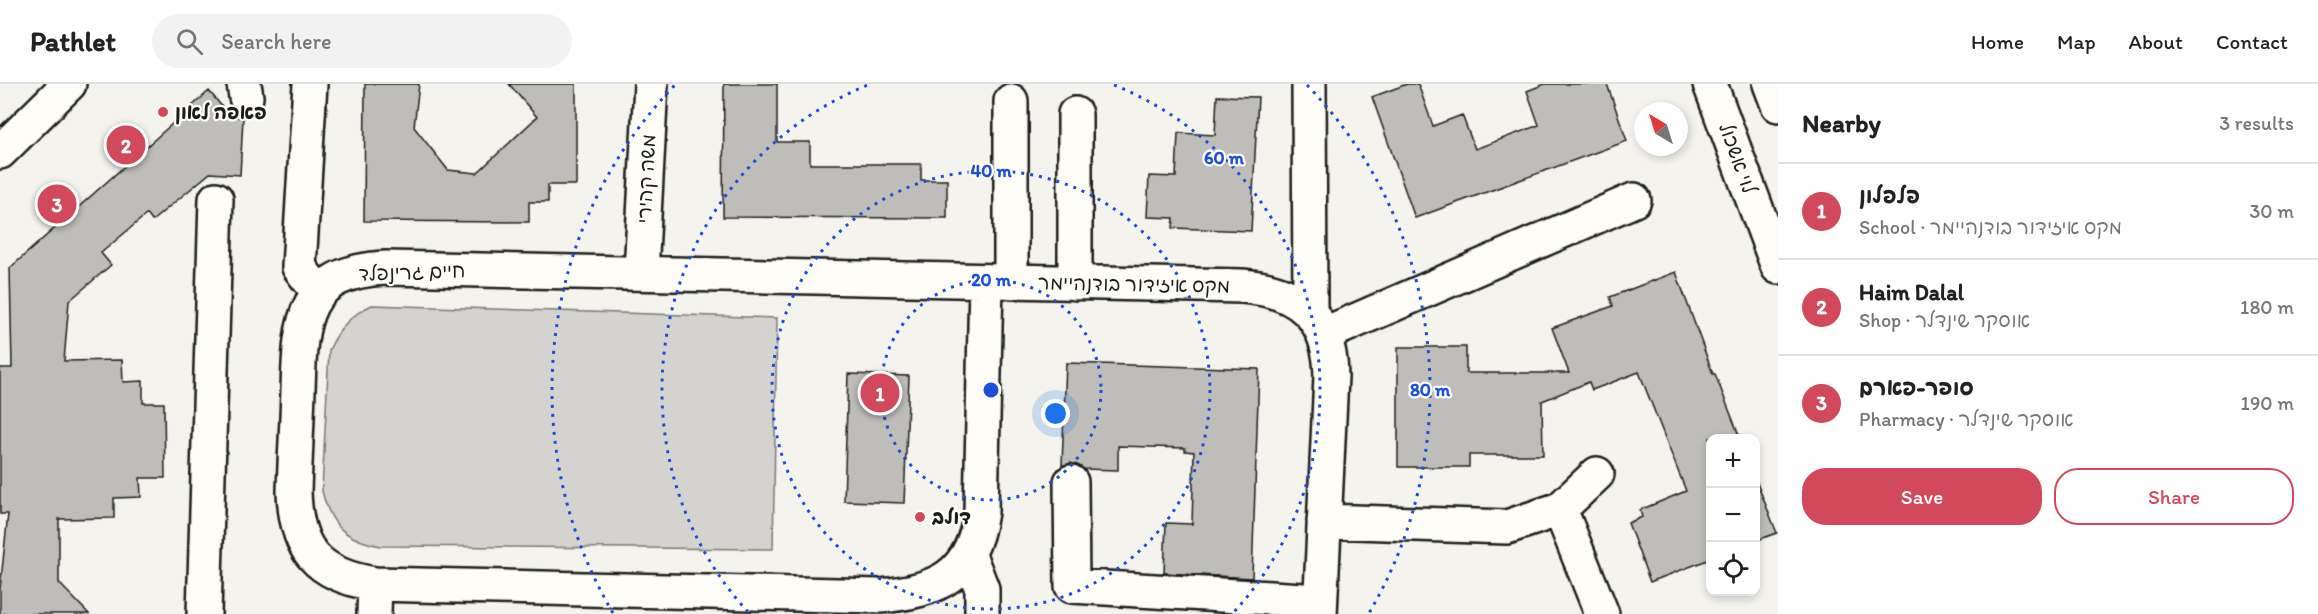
<!DOCTYPE html>
<meta charset="utf-8">
<style>
:root{--surface:#fff;--page:#f2f2f2;--text:#222;--muted:#767676;--line:#e0e0e0;--accent:#d1495b}
body{margin:0;font-family:Itim,"Playpen Sans Hebrew",sans-serif;background:var(--page);color:var(--text)}
.controls{position:absolute;right:18px;bottom:18px;display:grid;overflow:hidden;border-radius:12px;box-shadow:0 3px 9px #0003}
.controls button{width:54px;height:54px;display:grid;place-items:center;padding:0;border:0;border-bottom:2px solid var(--line);background:var(--surface);color:var(--text);font:30px sans-serif}
.compass{position:absolute;left:1634px;top:18px;width:54px;height:54px;border-radius:50%;background:var(--surface);box-shadow:0 3px 9px #0003;rotate:322deg}
.you{position:absolute;left:1056px;top:330px;width:21px;height:21px;margin:-15px;border:4px solid #fff;border-radius:50%;background:#1a73e8;box-shadow:0 0 0 9px #1a73e833}
.badge{display:grid;place-items:center;width:39px;height:39px;border-radius:50%;background:var(--accent);color:#fff;font-size:20px;font-weight:700}
.pin{position:absolute;translate:-50% -50%;border:3px solid #fff;box-shadow:0 2px 6px #0006}
.list{margin:0;padding:0;list-style:none}
h2{display:flex;justify-content:space-between;align-items:center;height:78px;margin:0;padding:0 24px;font-size:26px}
h2 small{font-size:20px;font-weight:400;color:var(--muted)}
.list li{display:grid;grid-template-columns:39px 1fr auto;gap:18px;align-items:center;box-sizing:border-box;height:96px;padding:0 24px;border-top:2px solid var(--line)}
.list b{display:block;font-size:22px;white-space:nowrap}
.list p{margin:0;font-size:20px;white-space:nowrap;color:var(--muted)}
.list em{font-size:20px;font-style:normal;color:var(--muted)}
.actions{display:flex;gap:12px;padding:18px 24px}
.actions a{flex:1;padding:14px 0;border:2px solid var(--accent);border-radius:24px;text-align:center;font-size:21px;color:var(--accent)}
.actions .main{background:var(--accent);color:#fff}
.icon{flex:none;width:33px;height:33px;fill:none;stroke:currentColor;stroke-width:2;stroke-linecap:round;stroke-linejoin:round}
.map{position:relative;flex:none;width:1778px;height:530px;overflow:hidden}
header{display:flex;align-items:center;gap:36px;box-sizing:border-box;height:84px;padding:0 30px;background:var(--surface);border-bottom:2px solid var(--line)}
header strong{font-size:28px}
nav{display:flex;gap:33px;margin-inline-start:auto;font-size:21px}
.search{width:420px;height:54px;background:var(--page);display:flex;align-items:center;gap:15px;box-sizing:border-box;padding:0 21px;border-radius:33px;color:var(--muted);font-size:22px}
main{display:flex}
aside{flex:1;background:var(--surface)}
.map>svg:first-child{display:block}
.green{fill:#d4d3cf;stroke:#787876;stroke-width:1.5}
.building{fill:#bebdba;stroke:#1c1c1c;stroke-width:1.5}
.lines{fill:none;stroke-linecap:round;stroke-linejoin:round}
.minor-casing{stroke:#1c1c1c;stroke-width:38}
.minor{stroke:#fdfcf7;stroke-width:33}
.ring{fill:none;stroke:#1d4ed8;stroke-width:3;stroke-dasharray:3 6}
.poi-dot{fill:#d1495b;stroke:#fdfcf7;stroke-width:2}
.labels{text-anchor:middle;stroke-width:4.5;stroke-linejoin:round;paint-order:stroke}
.poi-label{font-size:20px;font-weight:bold;fill:#1c1c1c;stroke:#fdfcf7;text-anchor:start}
.street-label{font-size:20px;fill:#1c1c1c;stroke:#fdfcf7}
.centre{fill:#1d4ed8;stroke:#fdfcf7;stroke-width:3}
.ring-label{font-size:18px;text-anchor:middle;font-weight:bold;fill:#1d4ed8;stroke:#fdfcf7;stroke-width:4.5;stroke-linejoin:round;paint-order:stroke}
</style>
<header>
<strong>Pathlet</strong>
<div class="search"><svg class="icon" aria-label="search" viewBox="0 0 24 24"><circle cx="10" cy="10" r="6"/><path d="M15 15l6 6"/></svg>Search here</div>
<nav><a>Home</a><a>Map</a><a>About</a><a>Contact</a></nav>
</header>
<main>
<div class="map">
<svg width="1778" height="530" viewBox="0 0 1778 530">
<rect width="100%" height="100%" fill="#f4f3ee"/>
<filter id="ink" filterUnits="userSpaceOnUse"><feTurbulence type="fractalNoise" baseFrequency=".0167" numOctaves="2"/><feDisplacementMap in="SourceGraphic" scale="12" xChannelSelector="R" yChannelSelector="G"/><feConvolveMatrix kernelMatrix="1 2 1 2 8 2 1 2 1" color-interpolation-filters="sRGB"/></filter>
<g filter="url(#ink)">
<!-- green -->
<path class="green" d="M372 221 777 234 773 465 381 462C345 455 331 443 322 407L329 266C339 245 350 231 372 221Z"/>
<!-- building -->
<path class="building" d="M365 0H419L414 43 448 86 477 89 537 33 509 0H576V101H548V118H529V138L364 137Z
M724 0H777V58H810V80H921V96H947V134L723 133Z
M1407 0H1418L1433 42 1462 31 1475 65 1539 41 1527 7 1545 0H1607L1627 57 1415 134 1372 13Z
M209 7 229 31 243 34 240 91 210 89 152 137 147 130 101 169 111 181 69 217 64 277 122 276 123 298 143 297V319H164L165 394H140L141 413 114 414V434L59 435V499L89 530H0V505L8 430H0V284H12L10 184Z
M1217 12 1258 13 1251 147 1173 144 1174 134 1147 133 1149 92 1176 93 1178 49 1215 51Z
M1676 188 1713 290H1715L1740 354H1710V475L1650 498 1628 439 1642 433 1640 426 1686 407 1639 288 1592 306 1589 298 1542 317 1543 371H1469V383H1398V263H1466V289H1569L1552 244 1613 222 1610 213Z
M1066 279 1259 285 1252 494 1164 489 1166 439 1192 440 1194 368 1185 367V364L1118 362V386L1083 385 1071 379 1062 382Z
M848 290 909 292 904 419 844 417Z
M1755 394 1777 449 1755 457Z"/>
<g class="lines">
<!-- minor casing -->
<g class="minor-casing">
<path id="minor" d="M244 0 246 13
M310 0 299 183 319 209
M1309 0 1310 228
M1710 0 1778 183
M1770 0 1778 21
M0 68 69 0
M641 189 651 0
M986 197 981 428C972 491 939 507 880 512L375 500C317 491 296 466 294 408 295 374 297 340 298 306 300 236 302 188 386 184L1242 202C1299 206 1330 233 1331 292L1320 530
M1011 198V17
M1075 199V30
M1325 250 1634 116
M1071 398 1072 502 1320 517
M1560 425 1602 530
M1324 437 1507 443 1560 425 1597 390
M969 471 982 505V530
M204 530 216 115
M374 530 375 500"/>
</g>
<!-- minor -->
<use href="#minor" class="minor"/>
</g>
</g>
<!-- distance rings -->
<g class="ring">
<circle cx="991" cy="306" r="110"/>
<circle cx="991" cy="306" r="219"/>
<path d="M748 528A329 329 0 0 1 868 1M1114 1A329 329 0 0 1 1234 528"/>
<path d="M613 529A439 439 0 0 1 675 1M1307 1A439 439 0 0 1 1369 529"/>
</g>
<!-- markers -->
<g class="poi-dot">
<circle cx="163" cy="28" r="6"/>
<circle cx="920" cy="433" r="6"/>
</g>
<g class="labels">
<!-- poi labels -->
<g class="poi-label">
<text x="175" y="35">פאפה לאון</text>
<text x="932" y="440">דולב</text>
</g>
<!-- street labels -->
<g class="street-label">
<text transform="translate(1738 74) rotate(70)" y="7">לוי אשכול</text>
<text transform="translate(646 95) rotate(-87)" y="7">משה קהירי</text>
<text transform="translate(412 188) rotate(-2)" y="7">חיים גרינפלד</text>
<text transform="translate(1134 200) rotate(1)" y="7">מקס איזידור בודנהיימר</text>
</g>
</g>
<circle cx="991" cy="306" r="9" class="centre"/>
<g class="ring-label">
<text x="1224" y="80">60 m</text>
<text x="991" y="93">40 m</text>
<text x="991" y="202">20 m</text>
<text x="1430" y="312">80 m</text>
</g>
</svg>
<div class="controls">
<button>+</button>
<button>−</button>
<button><svg class="icon" aria-label="locate" viewBox="0 0 24 24"><circle cx="12" cy="12" r="6"/><path d="M12 2v4M12 18v4M2 12h4M18 12h4"/></svg></button>
</div>
<svg class="compass" viewBox="-18 -18 36 36"><path d="M0-13l5 13h-10z" fill="#e53935"/><path d="M0 13l5-13h-10z" fill="#767676"/></svg>
<div class="you"></div>
<div class="pin badge" style="left:880px;top:309px">1</div>
<div class="pin badge" style="left:126px;top:61px">2</div>
<div class="pin badge" style="left:57px;top:120px">3</div>
</div>
<aside>
<h2>Nearby<small>3 results</small></h2>
<ul class="list">
<li><span class="badge">1</span><div><b>פלפלון</b><p>School · מקס איזידור בודנהיימר</p></div><em>30 m</em></li>
<li><span class="badge">2</span><div><b>Haim Dalal</b><p>Shop · אוסקר שינדלר</p></div><em>180 m</em></li>
<li><span class="badge">3</span><div><b>סופר-פארם</b><p>Pharmacy · אוסקר שינדלר</p></div><em>190 m</em></li>
</ul>
<div class="actions"><a class="main">Save</a><a>Share</a></div>
</aside>
</main>
